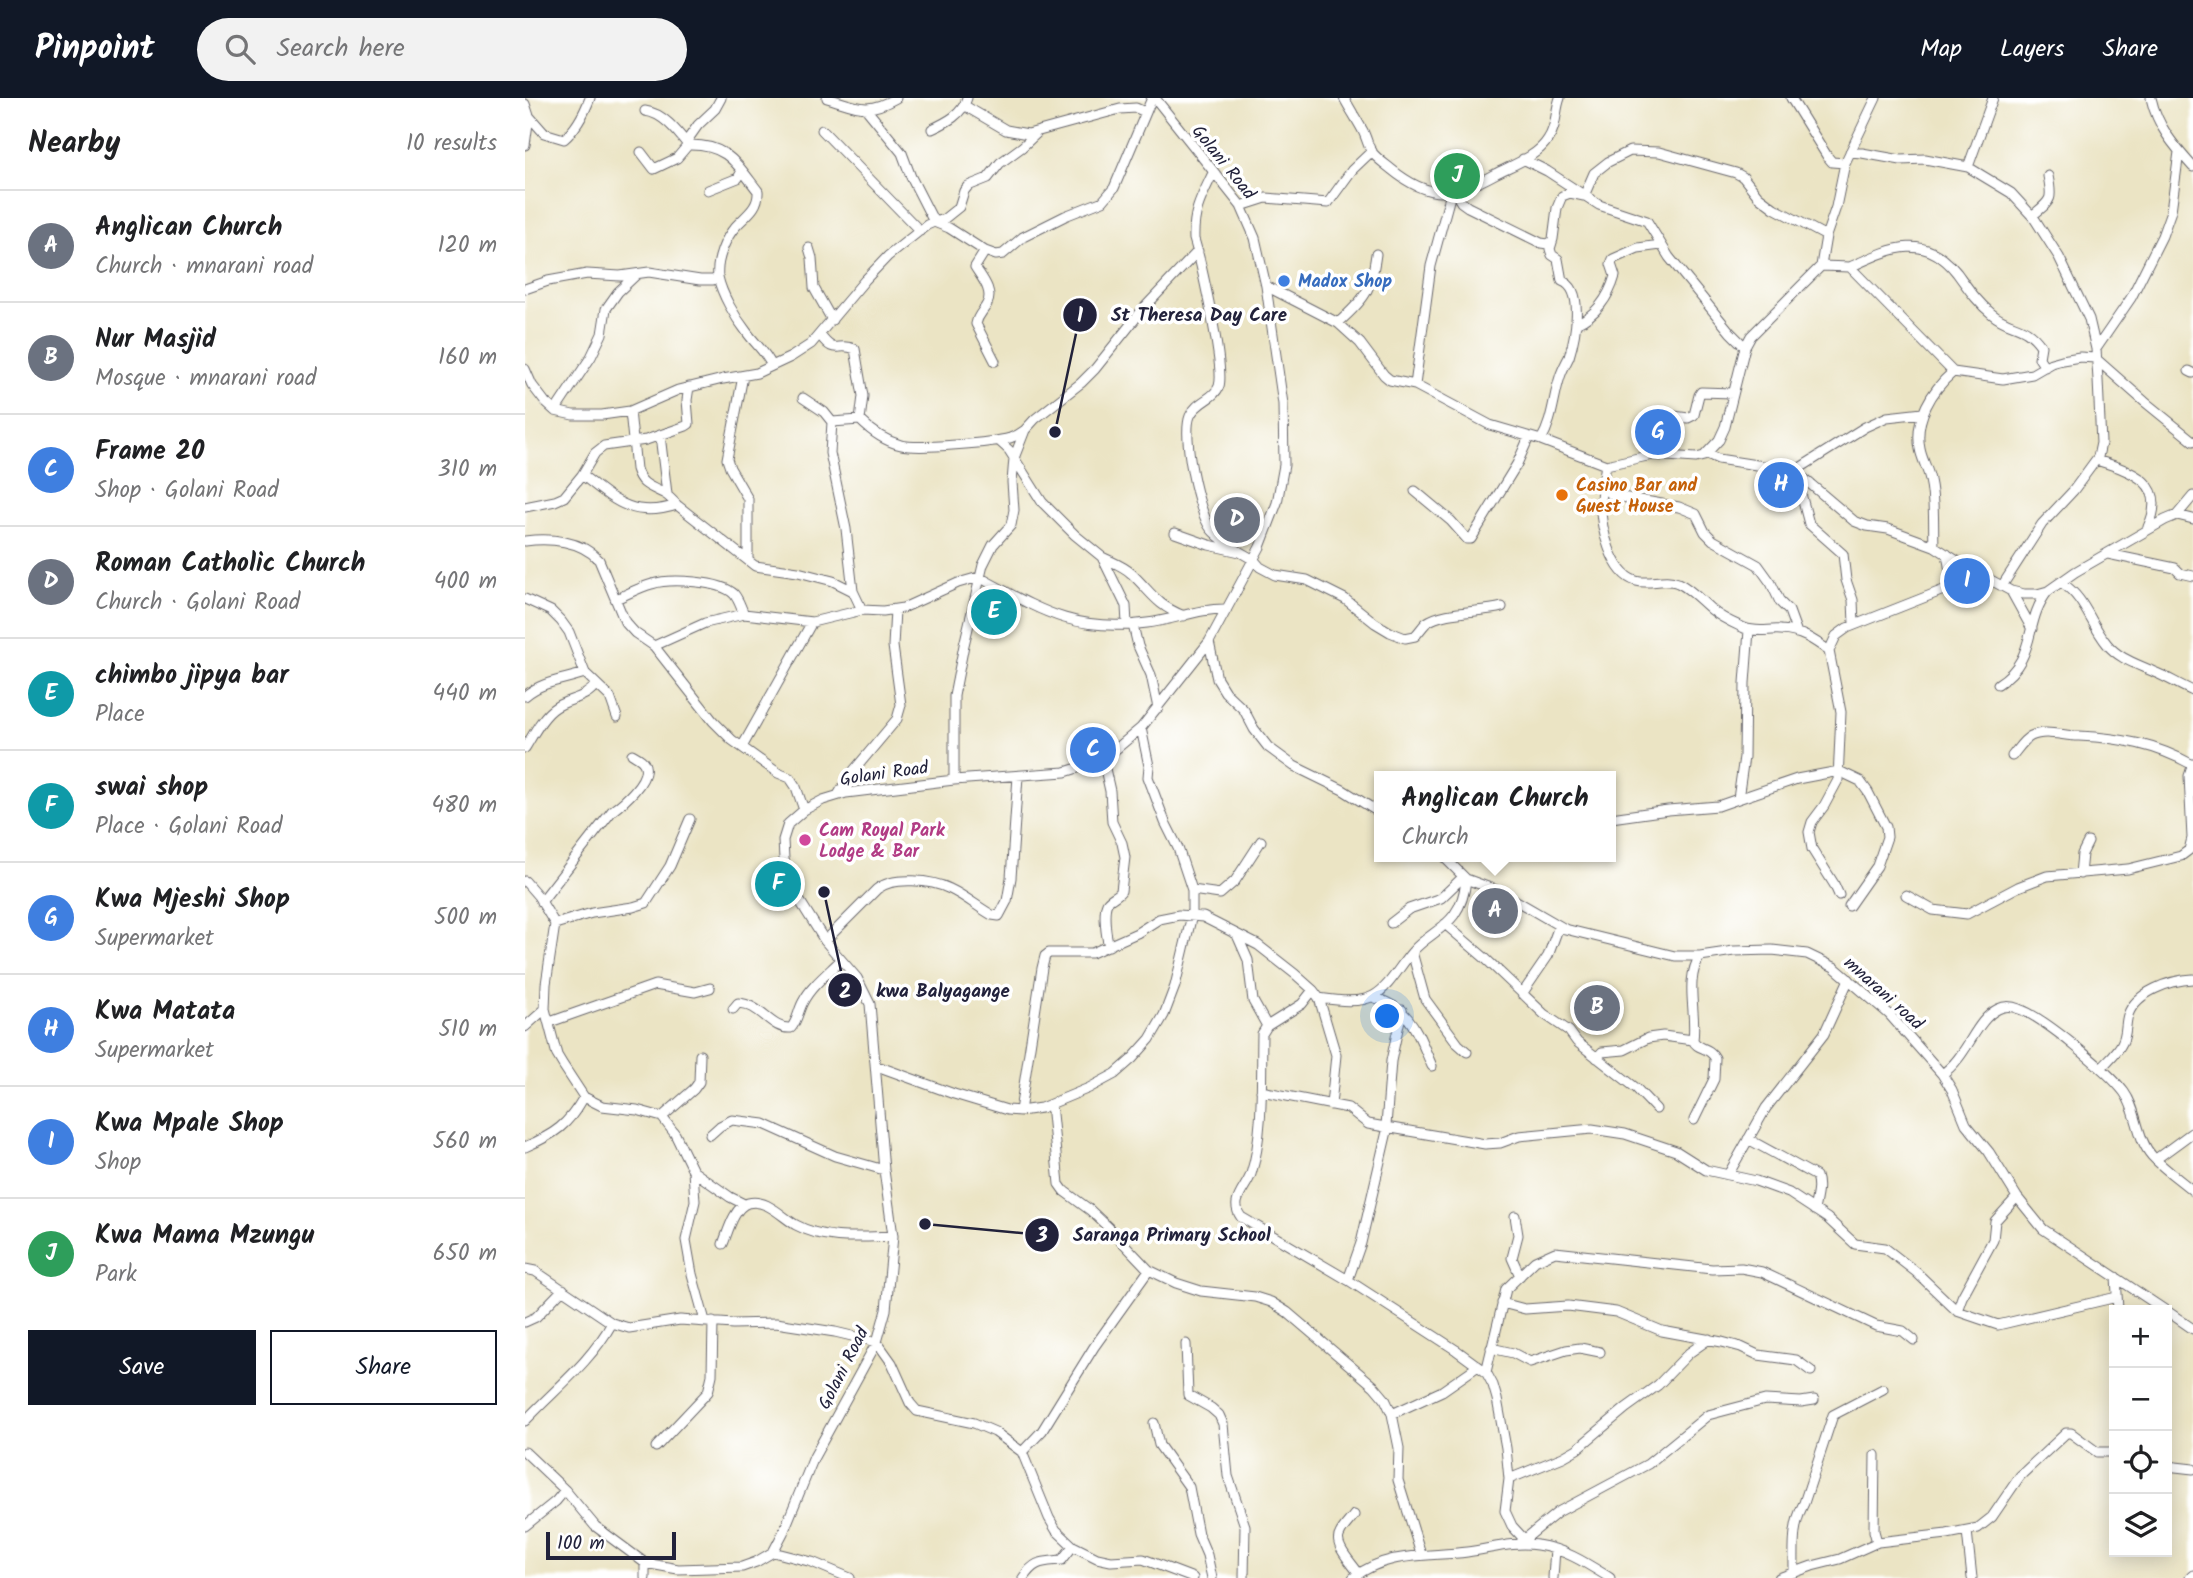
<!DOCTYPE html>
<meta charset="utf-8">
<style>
:root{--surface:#fff;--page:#f2f2f2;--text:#202124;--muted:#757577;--line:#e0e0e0;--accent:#111827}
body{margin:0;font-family:Kalam,sans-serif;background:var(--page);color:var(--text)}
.controls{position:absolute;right:21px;bottom:21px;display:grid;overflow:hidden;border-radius:0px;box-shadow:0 4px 18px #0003}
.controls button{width:63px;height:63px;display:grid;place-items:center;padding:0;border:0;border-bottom:2px solid var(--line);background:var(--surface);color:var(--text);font:35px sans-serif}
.scale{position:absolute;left:21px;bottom:18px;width:130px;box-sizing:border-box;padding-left:7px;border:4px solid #22223b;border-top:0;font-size:19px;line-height:24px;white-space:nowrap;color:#22223b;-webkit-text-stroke:5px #fff;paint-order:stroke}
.you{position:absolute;left:863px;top:919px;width:24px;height:24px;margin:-18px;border:5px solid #fff;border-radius:50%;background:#1a73e8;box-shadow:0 0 0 10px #1a73e833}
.badge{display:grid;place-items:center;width:46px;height:46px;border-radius:50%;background:var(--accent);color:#fff;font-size:23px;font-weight:700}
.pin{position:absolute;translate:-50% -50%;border:4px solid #fff;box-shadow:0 2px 7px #0006}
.popup{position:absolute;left:849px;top:673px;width:242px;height:91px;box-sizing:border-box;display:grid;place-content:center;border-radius:0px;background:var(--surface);filter:drop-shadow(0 2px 5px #0005);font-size:23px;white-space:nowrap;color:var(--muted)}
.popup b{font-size:26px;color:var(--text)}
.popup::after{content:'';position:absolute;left:50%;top:100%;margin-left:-14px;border:14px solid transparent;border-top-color:var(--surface)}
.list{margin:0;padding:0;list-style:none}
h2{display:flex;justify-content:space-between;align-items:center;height:91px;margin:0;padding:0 28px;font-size:30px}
h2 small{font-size:23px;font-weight:400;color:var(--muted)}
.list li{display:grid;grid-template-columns:46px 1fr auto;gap:21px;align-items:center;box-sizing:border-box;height:112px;padding:0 28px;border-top:2px solid var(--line)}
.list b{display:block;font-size:26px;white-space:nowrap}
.list p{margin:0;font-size:23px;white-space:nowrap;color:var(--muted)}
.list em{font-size:23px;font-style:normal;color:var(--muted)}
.actions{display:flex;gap:14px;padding:21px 28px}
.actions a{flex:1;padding:16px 0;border:2px solid var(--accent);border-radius:0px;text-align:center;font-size:24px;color:var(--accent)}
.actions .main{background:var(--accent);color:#fff}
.icon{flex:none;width:38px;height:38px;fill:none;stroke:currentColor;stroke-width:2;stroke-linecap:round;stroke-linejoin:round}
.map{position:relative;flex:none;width:1668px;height:1480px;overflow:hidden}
header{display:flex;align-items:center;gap:42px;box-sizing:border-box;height:98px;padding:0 35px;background:var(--accent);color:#fff}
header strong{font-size:33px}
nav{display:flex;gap:38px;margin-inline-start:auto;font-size:24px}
.search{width:490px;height:63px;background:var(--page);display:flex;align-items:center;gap:18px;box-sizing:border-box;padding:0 24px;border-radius:38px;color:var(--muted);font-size:26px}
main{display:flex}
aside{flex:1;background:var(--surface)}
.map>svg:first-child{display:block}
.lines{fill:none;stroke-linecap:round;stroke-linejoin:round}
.street-casing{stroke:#68666b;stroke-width:11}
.street{stroke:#fff;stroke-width:9}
.shop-dot{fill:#3f7fe0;stroke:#fff;stroke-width:2.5}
.food-dot{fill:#e8710a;stroke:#fff;stroke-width:2.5}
.hotel-dot{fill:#d1479c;stroke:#fff;stroke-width:2.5}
.labels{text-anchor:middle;stroke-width:7;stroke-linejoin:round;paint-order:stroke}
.street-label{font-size:18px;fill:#22223b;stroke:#fff}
.shop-label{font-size:18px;font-weight:bold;fill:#366cbe;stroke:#fff;text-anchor:start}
.food-label{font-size:18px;font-weight:bold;fill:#c56008;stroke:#fff;text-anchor:start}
.hotel-label{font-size:18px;font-weight:bold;fill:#b23c85;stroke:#fff;text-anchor:start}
.leader{fill:none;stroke:#22223b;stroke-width:2.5}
.callout-dot{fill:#22223b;stroke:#fff;stroke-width:2.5}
.mark-label{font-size:21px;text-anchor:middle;font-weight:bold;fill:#fff}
.callout-label{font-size:19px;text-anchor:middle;font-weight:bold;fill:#22223b;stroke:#fff;stroke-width:7;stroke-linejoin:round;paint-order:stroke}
</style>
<header>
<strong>Pinpoint</strong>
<div class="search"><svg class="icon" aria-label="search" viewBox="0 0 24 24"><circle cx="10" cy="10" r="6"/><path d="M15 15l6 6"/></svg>Search here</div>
<nav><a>Map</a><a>Layers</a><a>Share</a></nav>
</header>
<main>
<aside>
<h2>Nearby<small>10 results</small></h2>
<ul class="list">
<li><span class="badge" style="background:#6b7280">A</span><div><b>Anglican Church</b><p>Church · mnarani road</p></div><em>120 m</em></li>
<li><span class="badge" style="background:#6b7280">B</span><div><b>Nur Masjid</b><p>Mosque · mnarani road</p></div><em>160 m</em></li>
<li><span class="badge" style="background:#3f7fe0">C</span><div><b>Frame 20</b><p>Shop · Golani Road</p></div><em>310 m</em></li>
<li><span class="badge" style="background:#6b7280">D</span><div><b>Roman Catholic Church</b><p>Church · Golani Road</p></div><em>400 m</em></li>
<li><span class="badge" style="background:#0f9aa8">E</span><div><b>chimbo jipya bar</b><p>Place</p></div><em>440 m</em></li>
<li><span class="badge" style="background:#0f9aa8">F</span><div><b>swai shop</b><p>Place · Golani Road</p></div><em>480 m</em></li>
<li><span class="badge" style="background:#3f7fe0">G</span><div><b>Kwa Mjeshi Shop</b><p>Supermarket</p></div><em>500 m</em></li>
<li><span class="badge" style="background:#3f7fe0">H</span><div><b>Kwa Matata</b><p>Supermarket</p></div><em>510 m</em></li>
<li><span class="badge" style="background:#3f7fe0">I</span><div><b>Kwa Mpale Shop</b><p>Shop</p></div><em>560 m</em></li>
<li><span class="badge" style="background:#2e9e5b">J</span><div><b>Kwa Mama Mzungu</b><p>Park</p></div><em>650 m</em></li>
</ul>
<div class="actions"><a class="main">Save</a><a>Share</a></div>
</aside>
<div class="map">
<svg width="1668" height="1480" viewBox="0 0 1668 1480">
<rect width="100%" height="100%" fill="#fff"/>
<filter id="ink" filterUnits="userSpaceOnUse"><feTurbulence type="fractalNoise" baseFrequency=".0143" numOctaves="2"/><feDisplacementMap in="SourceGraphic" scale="14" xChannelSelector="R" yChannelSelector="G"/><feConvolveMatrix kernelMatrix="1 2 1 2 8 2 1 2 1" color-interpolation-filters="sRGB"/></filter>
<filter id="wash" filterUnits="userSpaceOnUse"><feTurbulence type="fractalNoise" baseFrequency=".00686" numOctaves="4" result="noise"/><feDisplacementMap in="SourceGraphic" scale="28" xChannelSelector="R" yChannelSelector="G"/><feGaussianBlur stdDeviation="1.57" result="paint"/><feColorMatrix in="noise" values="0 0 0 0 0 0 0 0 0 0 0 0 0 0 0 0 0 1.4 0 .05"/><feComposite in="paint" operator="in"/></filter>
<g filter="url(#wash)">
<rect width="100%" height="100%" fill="#ebe4c4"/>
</g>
<g filter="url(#ink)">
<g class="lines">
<!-- street casing -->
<g class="street-casing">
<path id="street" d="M302 0C333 9 341 17 371 0
M819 0C825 11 832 22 838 33 841 39 843 47 846 53 851 60 860 66 866 71 905 103 928 99 970 76 987 67 1012 59 1023 41 1032 29 1030 13 1035 0
M1266 0 1302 58 1307 64 1320 65
M1626 0C1632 28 1649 48 1668 69
M0 6 4 18 0 47
M440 8 481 32 503 36 595 11 611 10 620 14
M342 12 377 55 386 79 409 124 419 121 434 109 439 93 443 88 463 80 475 65 497 49 512 35
M120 13C138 15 152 33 163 47
M4 18 19 35 39 41C52 30 59 16 65 0
M407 31C422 24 437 17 442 0
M297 32 395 133
M161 44 173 27 190 11 196 0
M116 54 129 71 152 60 163 47C202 46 211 65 233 93 234 110 221 117 211 128 200 140 191 163 193 179 197 197 210 219 221 233 230 246 240 253 247 268
M1325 54 1337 55 1376 62 1400 61 1443 69 1486 95 1509 120 1534 159 1564 221 1571 251 1573 282 1576 345 1573 359 1548 393 1517 426 1477 488
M998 61 1022 73 1074 107 1122 123 1144 159 1205 234 1220 249
M1443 69 1468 0
M688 75C676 100 668 113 669 141 676 164 700 271 694 288 690 301 671 303 665 318 657 338 673 414 686 431 693 440 706 447 715 454
M183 92 213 80 217 73
M930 94 936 104 943 109 1016 145 1023 146 1026 144
M716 108 741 100 803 105 827 72 847 53
M1507 118C1526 102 1528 103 1523 78
M284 150 287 160 289 190 307 222
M460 153 450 169C456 179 469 193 462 206 458 214 453 216 451 226L470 263
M1296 168 1325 169 1428 274 1478 281 1507 276 1526 265 1537 262 1555 259 1570 260 1620 304 1668 343
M1325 169C1365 151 1399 133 1432 175 1443 190 1452 204 1467 216 1486 232 1499 224 1516 248L1514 260 1520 269
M741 188 813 225 835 245 859 277 865 282 890 287 965 327 1016 342 1081 367 1127 357 1171 360 1179 358 1194 342 1200 329 1220 249 1226 238 1296 168 1301 138 1311 109 1320 65 1351 0
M0 191 23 183 62 176 95 178 124 174 175 182H188L193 179
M813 225C841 200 846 193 851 156
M1051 226C1071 217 1084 199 1090 178L1086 166 1088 161 1113 150 1136 147
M295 237C311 259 312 243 330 251L338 298 335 322
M1571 251 1606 200 1637 138 1646 113 1654 54
M0 271 7 287 20 304 30 313 48 317H77L105 313 153 292 198 281 232 275 266 259 286 246 340 182 363 158 402 127 409 124 424 130 460 153 471 157 478 156 498 139 540 118 578 103 589 90 627 0
M1664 273 1668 275
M218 278 202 361 205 370 223 401V460
M890 287 906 168 926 95
M278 300 299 314 307 324 305 355 321 431 328 493
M30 313 66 259 77 236 81 211 93 194 111 177
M105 313 111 371C116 387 124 388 138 395 143 397 147 402 152 407L230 468 273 474 308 483 328 493 337 512
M1135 316 1163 320 1169 317 1174 297 1176 294 1208 295
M307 324 335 322C346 333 360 343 376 347 393 351 468 345 485 340 491 338 495 336 500 332
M135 337 142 396
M1016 342C1028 322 1028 300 1035 279 1037 272 1041 265 1044 259 1050 240 1060 191 1037 183L1033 161 1027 157 1025 151 1028 141 1032 110 1037 98 1045 95 1059 98 1069 75 1083 64 1105 53 1134 54 1211 75 1218 79 1233 98 1249 110 1301 138
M474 343 484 352 517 404 550 437 577 459 601 508 602 526
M1182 356 1193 361 1270 373 1329 423 1342 428 1363 431 1409 448 1440 468 1486 493 1499 496H1512L1523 493 1550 474 1640 422 1652 417 1668 421
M1571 362C1606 373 1644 384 1623 429
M1081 367C1079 379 1076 391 1076 404 1075 427 1086 476 1111 483 1125 487 1139 479 1153 485 1166 491 1176 503 1187 512 1196 520 1208 525 1219 530 1232 535 1244 531 1256 532 1276 533 1289 542 1304 553
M57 377C90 403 108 421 152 407
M1078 385 1086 396 1091 398 1154 409 1171 416 1180 434 1188 442 1233 467 1246 485 1255 504 1264 513 1272 535
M890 393 926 423 942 441H946L992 366 1004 339
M0 409 30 403 39 399 57 377 70 355 79 348 121 342 161 328 164 326 162 302 164 289
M1652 417 1668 398
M650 435 684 447 715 454 729 462 735 469 750 477 782 482 820 501 850 525 865 534 880 540 890 538C894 534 897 529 901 525 919 512 955 515 977 509
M0 443C25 440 56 442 74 462L100 524 110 535 129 548 188 623 207 642 253 675 265 680 271 689 279 712
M1409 448C1408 426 1410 403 1405 382 1403 371 1397 362 1395 351 1389 321 1407 292 1428 274
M1583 456 1650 470 1655 475 1668 478
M577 459C587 464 599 468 607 476 627 495 631 507 659 518
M1537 485C1560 500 1565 525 1582 546 1594 561 1612 566 1629 574 1642 579 1654 587 1668 593
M1486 493 1507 531
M0 501 26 513 36 523 44 534 60 575 85 599 92 619
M91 501C103 496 115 489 127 486 145 480 196 483 209 496 214 502 216 510 219 516
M1329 526 1328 502 1321 482 1318 456 1284 426 1270 373 1340 329 1362 319 1398 315
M608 527 613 548 626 577 633 610
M684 544 692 581 700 594 719 612 729 631 743 649 769 668 818 692 855 715
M129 548 180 525 219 516 287 524 337 512 358 513 378 510 433 485 454 479C515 512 549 535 622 525 649 522 675 510 702 511
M1473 586C1513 561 1498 524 1523 493
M0 598C18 583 39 582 60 575
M217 649 287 524
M0 650C8 637 18 617 31 609 45 600 61 601 71 586
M1487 658C1493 651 1498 642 1506 638 1520 631 1538 638 1554 638 1596 640 1630 646 1668 667
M578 662 585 693 587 724 597 745 600 759 596 793C593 798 585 800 582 805 578 814 581 838 584 848
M429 682V598L439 547 458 467 468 447 486 427 489 412 487 384 489 360 500 332 510 321 556 285 570 271 618 211 673 153
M313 697 325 677 372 621 376 607 368 548 370 512
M1213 701 1272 681 1314 673 1335 683 1343 694 1361 729 1362 739 1352 768 1324 808
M1086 720 1143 712 1193 708 1213 701 1219 659 1220 585 1224 532
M919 759 941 781 976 794 1040 831 1150 858H1175L1209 853 1247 852 1282 856 1309 869 1364 916 1417 976 1427 992 1441 1026 1464 1054 1492 1099 1518 1131 1640 1212
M1555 776 1557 756 1563 744
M0 783 13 798 30 826 21 886 20 911 32 957 38 967 59 999 77 1008 112 1012 137 1019 150 1036 168 1073 170 1103 161 1142 167 1176 180 1223
M667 792 695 796 710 783 736 743
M1314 797 1309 786 1287 751 1284 734 1287 724 1299 708 1313 682 1316 614 1304 553 1311 538 1322 530 1421 491 1427 485 1422 456
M1381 797 1408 812 1442 816 1493 789 1522 778 1603 771 1656 758 1664 752 1667 740 1664 678 1668 666
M16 804 87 713C98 705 124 683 120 668 119 662 112 659 107 656
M866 825 884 811 916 800 938 779
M30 826 67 815 108 809 121 805 145 768 165 721
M920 826 961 861 1019 916 1044 933 1052 944 1111 990 1131 1011
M712 837 723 862 728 903 742 928
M300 843 352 791C368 778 407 782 425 791 440 798 453 809 467 817L474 818 482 803 486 780 493 678
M887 854 900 901 933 946 942 954
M788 892 777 906 742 928 737 936C736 978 739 1036 726 1076 721 1091 704 1103 716 1119L823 1182 931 1252 961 1274 968 1287 972 1301 981 1350 984 1381 980 1413 987 1428 999 1441
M997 896 1023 858 1034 828
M847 899C887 910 892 934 907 968
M794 900 811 957 806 1007
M208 911 213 905C236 906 246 932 266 930 273 922 273 913 278 904 286 888 303 875 316 862
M25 924 130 887 170 894 185 890
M0 929 20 911
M1072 960 1077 954 1099 952 1123 940 1138 938 1168 942
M352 968 429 996 482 1012 495 1013 516 1010 564 990 590 976 607 961 625 941 639 917 650 888 667 817V792L653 750 640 724 623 679 624 668 616 630
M1576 970C1583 962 1593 954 1597 945 1602 936 1600 926 1603 917 1611 894 1645 882 1668 881
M1417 976C1442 960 1450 922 1473 911 1479 908 1487 908 1494 911 1517 918 1584 974 1599 994 1613 1013 1611 1040 1627 1058 1639 1071 1655 1082 1668 1093
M736 993 823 1010 843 1026 960 1046 975 1045 994 1038 1067 1031 1100 1036 1151 1053 1181 1072 1231 1083 1264 1095 1302 1120 1330 1146 1360 1150 1391 1174 1432 1213 1473 1227 1592 1199
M526 1006 534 1086 539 1093 565 1112 584 1130 624 1172 651 1185 676 1193 730 1199 746 1204 762 1214 849 1288 860 1301 867 1316 874 1350 873 1382 896 1456
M495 1013 517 870 520 858 524 855H567L612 835 634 821 654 817 678 819 733 847 770 876 788 892 794 900C809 902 834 906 848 898 865 889 875 867 888 853 900 839 918 832 929 817 937 806 940 794 941 781
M137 1019 169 991 174 984 175 957
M1169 1022 1189 981 1190 960C1184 948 1172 952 1168 942 1172 913 1159 884 1175 858
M861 1028 866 963 877 912
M185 1037 195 1028 207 1022 239 1026 310 1058 359 1072
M1223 1041 1291 1078C1295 1089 1291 1101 1289 1112
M0 1049C30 1036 43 1027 59 999
M1631 1061 1668 1034
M168 1073 205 1099 219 1106
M1203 1077 1241 1010 1299 936 1324 881
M990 1118 993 1137 987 1160 995 1178
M198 1146C203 1134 209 1109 223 1105 241 1100 257 1119 271 1127 300 1143 337 1139 368 1138
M0 1171 10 1173 87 1225 104 1230 155 1222 208 1226 251 1225 310 1234 352 1244 367 1265 385 1305 392 1313 449 1325 470 1334 497 1354 524 1420 531 1432 548 1448 572 1460 586 1463 618 1461 668 1480
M1591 1179 1593 1212
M823 1182 836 1145 863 1029
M977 1205 1000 1211 1043 1208 1091 1214 1137 1233 1197 1244 1216 1249 1233 1257 1271 1262 1286 1273
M1432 1213 1437 1199 1468 1142 1470 1123 1492 1099
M1642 1213 1668 1231
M0 1224 11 1219 38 1191
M661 1246 663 1297 686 1310 694 1317 698 1326 703 1378 720 1428 719 1480
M966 1250 988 1255 1005 1264 1041 1252 1055 1250 1075 1254
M961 1274 981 1191 1010 1163 1030 1154 1187 1171 1216 1170 1237 1174 1351 1228 1378 1233 1389 1242
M867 1316 917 1293 953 1268
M0 1323C31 1290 65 1265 87 1225
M629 1325 634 1347 664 1389 673 1436 682 1457 687 1480
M131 1349 183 1294 187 1277 188 1224
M0 1354 40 1392 70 1428 120 1465 153 1471 217 1469 231 1464 248 1454 258 1435 289 1359 352 1244 361 1212 368 1138 359 1072 345 906 332 880 300 843 268 792 259 761 258 742 263 726 279 712 298 702 321 695 429 682 540 674 578 662 616 630 684 544 735 449 752 405 759 367 758 306 741 188 730 140 716 108 630 0
M497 1354 517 1333 569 1249 624 1172
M1350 1357 1349 1433 1352 1444
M1642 1368 1668 1371
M984 1381 1038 1359 1052 1351 1101 1310 1133 1287 1164 1255 1184 1241
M829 1417C825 1423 818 1429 815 1436 808 1447 827 1465 834 1476
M0 1428 31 1403 40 1392
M1442 1433 1447 1480
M994 1446 1033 1414 1123 1366 1183 1317 1240 1302 1276 1304 1289 1302
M248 1454 287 1464 325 1480
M120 1465V1480
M1269 1474C1269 1449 1267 1427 1279 1405L1308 1317 1358 1291
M498 1480C510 1462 517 1464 537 1462L548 1448
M828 1480C862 1453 903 1459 942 1454 966 1451 988 1443 1012 1447 1040 1451 1061 1465 1085 1480
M1028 1480 1030 1451
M1254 1480 1287 1468 1315 1461 1353 1444 1422 1436 1453 1430 1467 1419 1495 1378 1541 1335H1546L1572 1354H1589
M1665 1480 1668 1477"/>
</g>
<!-- street -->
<use href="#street" class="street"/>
</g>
</g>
<!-- markers -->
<circle class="shop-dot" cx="759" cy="183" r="7"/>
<circle class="food-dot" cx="1037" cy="397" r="7"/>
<circle class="hotel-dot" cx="280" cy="742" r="7"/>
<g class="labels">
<!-- street labels -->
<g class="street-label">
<text transform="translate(699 64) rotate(51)" y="6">Golani Road</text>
<text transform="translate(359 675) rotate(-8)" y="6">Golani Road</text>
<text transform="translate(1359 895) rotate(42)" y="6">mnarani road</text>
<text transform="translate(318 1270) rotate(-63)" y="6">Golani Road</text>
</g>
<!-- shop labels -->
<g class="shop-label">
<text x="773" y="189">Madox Shop</text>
</g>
<!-- food labels -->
<g class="food-label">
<text x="1051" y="393">Casino Bar and<tspan x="1051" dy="21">Guest House</tspan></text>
</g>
<!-- hotel labels -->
<g class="hotel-label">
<text x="294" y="738">Cam Royal Park<tspan x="294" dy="21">Lodge &amp; Bar</tspan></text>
</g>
</g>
<!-- callouts -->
<path class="leader" d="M530 334L555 217M299 794L320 892M400 1126L517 1137"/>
<g class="callout-dot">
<circle cx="530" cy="334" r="7"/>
<circle cx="299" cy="794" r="7"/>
<circle cx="400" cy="1126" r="7"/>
<circle cx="555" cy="217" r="18"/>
<circle cx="320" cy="892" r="18"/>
<circle cx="517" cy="1137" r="18"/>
</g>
<g class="mark-label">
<text x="555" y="224">1</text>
<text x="320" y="900">2</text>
<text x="517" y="1144">3</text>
</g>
<g class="callout-label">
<text x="674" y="223">St Theresa Day Care</text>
<text x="418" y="899">kwa Balyagange</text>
<text x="647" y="1143">Saranga Primary School</text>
</g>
</svg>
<div class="controls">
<button>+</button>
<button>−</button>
<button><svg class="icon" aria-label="locate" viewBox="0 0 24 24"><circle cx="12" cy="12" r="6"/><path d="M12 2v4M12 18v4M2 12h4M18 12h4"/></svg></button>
<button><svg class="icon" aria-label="layers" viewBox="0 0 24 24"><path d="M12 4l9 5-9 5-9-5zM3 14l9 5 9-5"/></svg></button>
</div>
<div class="scale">100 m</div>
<div class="you"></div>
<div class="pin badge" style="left:970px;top:813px;background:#6b7280">A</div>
<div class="popup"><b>Anglican Church</b>Church</div>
<div class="pin badge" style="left:1072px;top:910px;background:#6b7280">B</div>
<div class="pin badge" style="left:568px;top:652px;background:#3f7fe0">C</div>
<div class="pin badge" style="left:712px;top:422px;background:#6b7280">D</div>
<div class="pin badge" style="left:469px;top:514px;background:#0f9aa8">E</div>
<div class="pin badge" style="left:253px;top:786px;background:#0f9aa8">F</div>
<div class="pin badge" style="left:1133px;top:334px;background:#3f7fe0">G</div>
<div class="pin badge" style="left:1256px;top:387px;background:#3f7fe0">H</div>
<div class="pin badge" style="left:1442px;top:483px;background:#3f7fe0">I</div>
<div class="pin badge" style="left:932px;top:78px;background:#2e9e5b">J</div>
</div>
</main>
